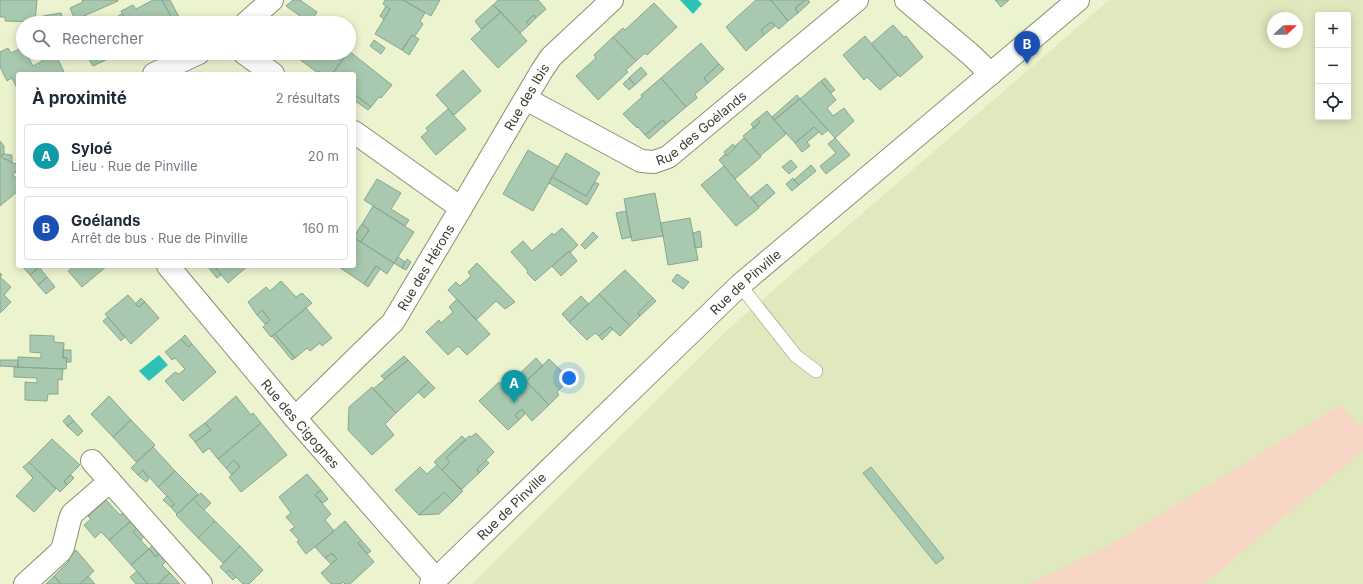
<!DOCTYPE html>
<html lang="fr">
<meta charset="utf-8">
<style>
:root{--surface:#fff;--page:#f6f6f7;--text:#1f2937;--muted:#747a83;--line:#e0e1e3;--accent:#ea580c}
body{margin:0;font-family:Inter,sans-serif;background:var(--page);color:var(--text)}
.controls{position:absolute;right:12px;top:12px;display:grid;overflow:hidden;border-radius:4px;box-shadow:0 2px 10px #0003}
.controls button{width:36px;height:36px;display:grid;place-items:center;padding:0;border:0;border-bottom:1px solid var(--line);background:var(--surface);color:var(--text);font:20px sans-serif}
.compass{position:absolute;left:1267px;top:12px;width:36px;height:36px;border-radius:50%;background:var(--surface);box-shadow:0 2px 10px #0003;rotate:68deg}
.you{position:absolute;left:569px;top:378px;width:14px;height:14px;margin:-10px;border:3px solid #fff;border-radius:50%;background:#1a73e8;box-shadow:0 0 0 6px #1a73e833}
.badge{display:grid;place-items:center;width:26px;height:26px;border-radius:50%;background:var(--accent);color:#fff;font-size:13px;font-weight:700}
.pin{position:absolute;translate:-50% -33px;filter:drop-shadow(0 1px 2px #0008)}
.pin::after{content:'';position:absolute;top:21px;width:14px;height:12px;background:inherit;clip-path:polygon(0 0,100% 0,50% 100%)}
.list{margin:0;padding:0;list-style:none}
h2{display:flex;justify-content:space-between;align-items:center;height:52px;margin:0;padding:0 16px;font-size:17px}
h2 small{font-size:13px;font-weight:400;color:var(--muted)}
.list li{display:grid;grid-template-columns:26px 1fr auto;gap:12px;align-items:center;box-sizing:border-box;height:64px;margin:0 8px 8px;padding:0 8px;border:1px solid var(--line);border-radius:4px}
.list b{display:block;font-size:15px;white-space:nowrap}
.list p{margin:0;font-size:13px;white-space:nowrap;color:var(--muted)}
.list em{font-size:13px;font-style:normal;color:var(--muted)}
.icon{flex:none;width:22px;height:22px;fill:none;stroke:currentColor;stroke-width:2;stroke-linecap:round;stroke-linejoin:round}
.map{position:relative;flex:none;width:1363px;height:584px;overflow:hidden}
.search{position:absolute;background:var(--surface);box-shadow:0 2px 10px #0003;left:16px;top:16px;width:340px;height:44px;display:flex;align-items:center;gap:10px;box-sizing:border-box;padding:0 14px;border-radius:22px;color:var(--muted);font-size:15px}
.panel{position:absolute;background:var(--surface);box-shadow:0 2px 10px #0003;left:16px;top:72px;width:340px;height:196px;border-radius:4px}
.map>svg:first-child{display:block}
.built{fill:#e0e8bd;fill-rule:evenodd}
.green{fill:#f8d6c5}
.water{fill:#2ec2b7}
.building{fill:#a8c8af;stroke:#88a78f}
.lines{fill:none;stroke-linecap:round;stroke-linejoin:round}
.service-casing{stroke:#8a9170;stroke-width:14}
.minor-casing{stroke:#8a9170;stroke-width:24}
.service{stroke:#fff;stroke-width:13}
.minor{stroke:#fff;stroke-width:22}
.labels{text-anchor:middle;stroke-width:4;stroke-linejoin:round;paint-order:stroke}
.street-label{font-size:13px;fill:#3b3e30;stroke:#faffe9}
</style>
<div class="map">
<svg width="1363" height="584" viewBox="0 0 1363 584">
<rect width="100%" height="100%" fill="#ecf3cf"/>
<!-- built -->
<path class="built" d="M1109 0H1363V584H472L725 332ZM1318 15H1348V117H1318ZM1273 18H1297V42H1273Z"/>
<!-- green -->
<path class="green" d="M1340 405 1359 425 1363 423V451L1204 584H1030L1110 545Z"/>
<!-- water -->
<path class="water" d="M680 0H698L702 4 693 14Z
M159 355 168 365 149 381 139 371Z"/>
<!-- building -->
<path class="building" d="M0 0H37L35 22 5 21V17H0Z
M82 0H118V1L75 20 70 8 83 2Z
M153 0H162L173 20 168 23H127L121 11 133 5 136 9Z
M162 0H170L179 17 173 20Z
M293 0H300L317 12 310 23 286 6Z
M385 0H403L425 13 420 21 423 24 415 36 412 35 402 50 375 34 390 9 383 4Z
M403 0H440L431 16Z
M498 0H538L546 9 536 18 534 15 526 22 529 25 520 33 493 5Z
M756 0H771L788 21 779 29 771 22 761 30 764 35 746 51 726 27Z
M771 0H805L795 8 798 13 788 21Z
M805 0H808L810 2 798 13 795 8Z
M995 0H1009L1001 7Z
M654 3 677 27 647 55 645 53 636 61 613 37 623 28 625 30Z
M493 5 501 12 481 29 475 21Z
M386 6 390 9 384 19 380 16Z
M501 12 527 41 498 68 471 39Z
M61 13 64 22 45 23 43 16Z
M122 14 127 23H105Z
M534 15 536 18 529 25 526 22Z
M771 22 775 26 764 35 761 30Z
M893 25 904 37 906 36 923 57 900 77 871 44Z
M412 35 419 39 409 55 402 50Z
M865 36 898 75 880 90 867 77 864 80 843 55Z
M613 37 636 61 626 70 628 72 598 100 576 76 596 58 594 55Z
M374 40 385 48 381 54 370 46Z
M701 43 719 64 704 78 708 83 695 94 697 98 686 107 661 78Z
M23 47V53H26L33 66 44 60 41 55 45 53H55L65 74H18V90L12 78 7 81 0 67V52L8 48 11 53Z
M349 51 392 85 381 98 379 97 371 107 354 94V74H332L346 55 349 53Z
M85 53H111L112 57 93 66Z
M300 53H343L346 55 332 74H323L319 71 318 73 299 59 301 54Z
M719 64 724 69 708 83 704 78Z
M641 67 647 74 635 85 629 78Z
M463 70 481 91 454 115 436 95Z
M629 78 635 85 629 90 623 84Z
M661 78 686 107 666 124 663 120 645 135 638 127 637 128 623 114 642 97 641 95Z
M825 78 835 90 831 93 821 81Z
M821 81 836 100 827 108 833 116 844 108 854 121 835 138 800 99Z
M354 94 371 107 368 110 354 100Z
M797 95 800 99 774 120 772 117Z
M800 99 828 130 822 135 814 127 795 143 774 120Z
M448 109 466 129 436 155 421 137 428 131 426 128Z
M767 111 786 134 760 156 743 136 760 122 757 119Z
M757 119 760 122 754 129 751 124Z
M663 120 666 124 649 139 645 135Z
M814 127 819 132 807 142 810 146 802 152 795 143Z
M744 138 761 157 735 179 719 160 725 154 727 156 735 148V146Z
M835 138 850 155 826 174 820 166 836 153 828 144Z
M0 141 4 146V154L1 156 4 159 8 160 12 163 18 164 16 173 14 172 13 177H18V191L0 206Z
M733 144 735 148 727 156 724 152Z
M528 150 558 167 533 211 503 194Z
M566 153 600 173 586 196 552 177Z
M4 154 12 155V163L8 160 4 159 1 156Z
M791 160 797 167 789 174 782 167Z
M811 165 816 171 799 185 794 180Z
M724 166 759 208 736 226 701 185Z
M552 177 586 196 595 182 599 184 587 205 549 183Z
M793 178 799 185 792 191 786 184Z
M377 179 401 193 391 209 409 220 405 226 364 200Z
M767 184 775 193 759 207 751 197Z
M655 193 663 236 632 241 624 199Z
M373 206 414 232 394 263 361 242 369 230 362 224Z
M626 211 631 237 622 239 616 213Z
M690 218 698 260 668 265 661 223Z
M362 224 369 230 361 242 354 238V236Z
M562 228 578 245 570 253 569 251 535 281 527 273 528 271 511 252 523 241 532 251 552 233 554 235Z
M700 231 702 247 695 248 693 233Z
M593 232 598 237 585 249 581 245Z
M356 239 394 263 387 274 376 266 364 284 339 267 354 266V243Z
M569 251 577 261 561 276 552 266Z
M398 257 405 262 402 268 394 263Z
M407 259 411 262 406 270 402 268Z
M477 263 515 302 505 309 496 301 476 320 448 290 456 282 460 286 471 276 468 272Z
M22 266H38L39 267 30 275Z
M72 266H107L82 287 68 271 73 267Z
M207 266H214L221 275 217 278Z
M214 266H248L228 283Z
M376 266 380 269 368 287 364 284Z
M39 267 47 277 38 285 30 275Z
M625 270 653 298 638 313 640 316 630 326 599 294Z
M0 273 2 275 0 277 11 287 4 295 11 302 0 313Z
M677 274 689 282 683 289 672 281Z
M47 277 55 287 46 294 38 285Z
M281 281 296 297 302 293 312 303 271 337 263 327 270 320 262 310 257 315 248 302 266 287 270 291Z
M599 294 630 326 620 336 610 327 599 336 595 333 587 340 569 322Z
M128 295 139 307 145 302 159 318 131 344 105 314Z
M581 296 589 304 569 322 562 314Z
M141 298 145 302 139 307 135 304Z
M653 298 656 301 640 316 638 313Z
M457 299 490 334 467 355 458 346 448 355 426 332 439 320 441 323 453 312 449 307Z
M306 308 332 338 322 346 320 343 310 351 307 348 295 358 275 334Z
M262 310 270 320 265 324 257 315Z
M108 317 125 337 121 341 103 321Z
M610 327 613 329 602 340 599 336Z
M275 334 295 358 292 360 272 336Z
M30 335 54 336V342L64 343 63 358H67L66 369 18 367V357L41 358V353L30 352Z
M185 335 192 344 188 347 181 339Z
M181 339 188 347 192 344 216 372 183 401 165 381 175 372 179 374 185 369 175 358 172 360 165 352Z
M63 350H71V362H66L67 358H63Z
M404 356 408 360 384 379 381 376Z
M536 358 543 366 526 381 519 374Z
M549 359 570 379 557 392 559 395 549 405 526 381Z
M0 360H18V367L0 366Z
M408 360 429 382 396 413 373 389Z
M14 367 63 369 62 380 58 379V394H48L47 401 25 400V382L37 383V378L14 377Z
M522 377 549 405 532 421 522 409 515 415 519 420 508 430 479 401 499 382 508 390Z
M429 382 435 388 424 398 418 392Z
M372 387 396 413 385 424 394 435 372 455 348 430 349 407Z
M109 396 131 420 113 437 91 414Z
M236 396 251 415 253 413 261 423 218 459 209 448 203 453 195 442 211 430 205 423Z
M522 409 525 414 519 420 515 415Z
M69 415 74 421 67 426 63 421Z
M131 420 155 445 136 462 113 437Z
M74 421 83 431 78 436 67 426Z
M205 423 211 430 195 442 189 435Z
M261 423 287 455 241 492 229 477 240 467 234 460 226 468 218 459Z
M476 433 494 452 477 469 479 473 461 490 442 470 450 462 446 458 469 436 471 437Z
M462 436 466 440 446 458 450 462 442 470 434 462Z
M52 439 80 465 64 481 67 485 60 492 29 462Z
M153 447 175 471 158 487 143 470 138 475 131 468Z
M234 460 240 467 232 475 226 468Z
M486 460 489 463 479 473 477 469Z
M29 462 56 489 34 512 16 496 33 478 23 467Z
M437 465 463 491 453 501 444 492 419 515 395 490 420 467 427 474Z
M871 467 944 558 936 564 863 473Z
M143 470 149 479 146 482 138 475Z
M175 471 198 494 177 514 171 507 175 504 158 487Z
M307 474 321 490 315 495 331 514 325 520 334 531 306 554 297 542 299 540 290 530 295 527 286 517 291 513 279 497Z
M71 475 74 478 67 485 64 481Z
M321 490 328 499 323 503 315 495Z
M444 492 453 501 439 514 419 515Z
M201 493 211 503 204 510 193 499Z
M167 496 175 504 171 507 163 500Z
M193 499 215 521 198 538 176 515Z
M106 500 120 515 123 513 131 521 109 540 101 532 95 538 84 525 91 519 88 516Z
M131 521 137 528 133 532 149 549 131 565 109 540Z
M215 521 240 546 223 563 198 538Z
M345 521 361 540 358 543 374 562 350 584H345L343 582 341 584H331L321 573 337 559 332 553 325 558 315 547Z
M137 528 144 536 141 540 133 532Z
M361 540 371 551 367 554 358 543Z
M152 546 159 553 156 557 149 549Z
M240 546 263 570 249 584H243L229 570 226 573 220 567Z
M149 549 156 557 159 553 166 561 162 565 170 573 158 584H148L131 565Z
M76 550 94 571 80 584H61L54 576 69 561 67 558Z
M332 553 337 559 331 564 325 558Z
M229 570 236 577 233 580 226 573Z
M137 571 148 584H136L130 577Z
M170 573 180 584H158Z
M54 576 61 584H46Z
M88 576 95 584H80Z"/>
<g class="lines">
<!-- service casing -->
<g class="service-casing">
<path id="service" d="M740 285 796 356 816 371"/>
</g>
<!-- minor casing -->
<g class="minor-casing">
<g id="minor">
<path d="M906 0 970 54 991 74"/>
<path d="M246 23 272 0"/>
<path d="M244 53 273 74"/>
<path d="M154 74 199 53"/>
<path id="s1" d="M526 99 641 161 654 162 668 157 857 0"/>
<path id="s2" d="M461 208 541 72 551 57 612 0"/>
<path id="s3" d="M168 266 295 418 436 579"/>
<path id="s4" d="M295 418 393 322 461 208 354 132"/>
<path d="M92 461 201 584"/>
<path d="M25 584 60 552 63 547 70 519 72 514 110 481"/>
<path id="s5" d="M431 584 740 285 1078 0"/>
</g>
</g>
<!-- service -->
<use href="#service" class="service"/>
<!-- minor -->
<use href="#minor" class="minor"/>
</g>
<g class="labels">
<!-- street labels -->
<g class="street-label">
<text dy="5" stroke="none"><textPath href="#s2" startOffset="129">Rue des Ibis</textPath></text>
<text dy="5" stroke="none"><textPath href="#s1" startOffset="202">Rue des Goélands</textPath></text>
<text dy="5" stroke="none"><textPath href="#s4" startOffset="201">Rue des Hérons</textPath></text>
<text dy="5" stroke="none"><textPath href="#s5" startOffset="436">Rue de Pinville</textPath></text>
<text dy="5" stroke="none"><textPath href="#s3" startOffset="206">Rue des Cigognes</textPath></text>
<text dy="5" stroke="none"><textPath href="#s5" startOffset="112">Rue de Pinville</textPath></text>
</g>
</g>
</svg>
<div class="controls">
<button>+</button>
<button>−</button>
<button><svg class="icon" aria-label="locate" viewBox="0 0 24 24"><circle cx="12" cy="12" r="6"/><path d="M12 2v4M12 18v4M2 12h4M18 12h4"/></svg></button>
</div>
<svg class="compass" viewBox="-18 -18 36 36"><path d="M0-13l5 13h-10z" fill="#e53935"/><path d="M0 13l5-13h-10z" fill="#747a83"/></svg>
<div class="you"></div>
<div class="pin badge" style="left:514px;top:403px;background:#0f9aa8">A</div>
<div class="pin badge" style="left:1027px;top:64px;background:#1a4fb4">B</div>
<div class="search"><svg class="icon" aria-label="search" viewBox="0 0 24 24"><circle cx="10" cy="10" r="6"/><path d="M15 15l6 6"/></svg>Rechercher</div>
<section class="panel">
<h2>À proximité<small>2 résultats</small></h2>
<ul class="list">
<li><span class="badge" style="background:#0f9aa8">A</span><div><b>Syloé</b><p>Lieu · Rue de Pinville</p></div><em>20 m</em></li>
<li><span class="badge" style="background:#1a4fb4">B</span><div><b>Goélands</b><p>Arrêt de bus · Rue de Pinville</p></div><em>160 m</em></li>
</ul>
</section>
</div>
